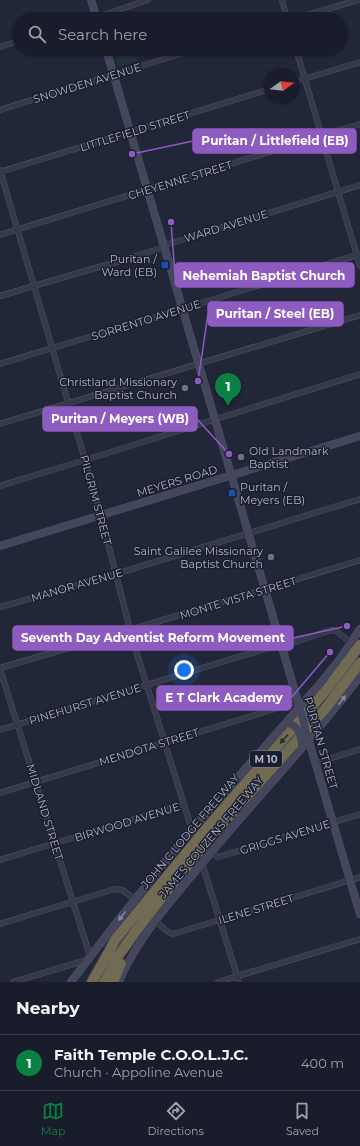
<!DOCTYPE html>
<meta charset="utf-8">
<style>
:root{--surface:#191c2b;--page:#222533;--text:#f1f3f6;--muted:#9fa1a9;--line:#373a47;--accent:#0b8043}
body{margin:0;font-family:Montserrat,sans-serif;background:var(--page);color:var(--text)}
.compass{position:absolute;left:264px;top:68px;width:36px;height:36px;border-radius:50%;background:var(--surface);box-shadow:0 1px 3px #0004;rotate:75deg}
.you{position:absolute;left:184px;top:670px;width:14px;height:14px;margin:-10px;border:3px solid #fff;border-radius:50%;background:#1a73e8;box-shadow:0 0 0 6px #1a73e833}
.badge{display:grid;place-items:center;width:26px;height:26px;border-radius:50%;background:var(--accent);color:#fff;font-size:13px;font-weight:700}
.pin{position:absolute;translate:-50% -33px;filter:drop-shadow(0 1px 2px #0008)}
.pin::after{content:'';position:absolute;top:21px;width:14px;height:12px;background:inherit;clip-path:polygon(0 0,100% 0,50% 100%)}
.list{margin:0;padding:0;list-style:none}
h2{display:flex;justify-content:space-between;align-items:center;height:52px;margin:0;padding:0 16px;font-size:17px}
h2 small{font-size:13px;font-weight:400;color:var(--muted)}
.list li{display:grid;grid-template-columns:26px 1fr auto;gap:12px;align-items:center;box-sizing:border-box;height:56px;padding:0 16px;border-top:1px solid var(--line)}
.list b{display:block;font-size:15px;white-space:nowrap}
.list p{margin:0;font-size:13px;white-space:nowrap;color:var(--muted)}
.list em{font-size:13px;font-style:normal;color:var(--muted)}
.icon{flex:none;width:22px;height:22px;fill:none;stroke:currentColor;stroke-width:2;stroke-linecap:round;stroke-linejoin:round}
.map{position:relative;flex:none;width:360px;height:982px;overflow:hidden}
.search{position:absolute;background:var(--surface);box-shadow:0 1px 3px #0004;left:12px;right:12px;top:12px;height:44px;display:flex;align-items:center;gap:10px;box-sizing:border-box;padding:0 14px;border-radius:22px;color:var(--muted);font-size:15px}
.sheet{height:108px;background:var(--surface)}
nav{display:flex;justify-content:space-around;align-items:center;box-sizing:border-box;height:56px;border-top:1px solid var(--line);background:var(--surface);font-size:11px;color:var(--muted)}
nav a{display:grid;justify-items:center;gap:2px}
nav .on{color:var(--accent)}
.map>svg:first-child{display:block}
.green{fill:#23323a}
.lines{fill:none;stroke-linecap:round;stroke-linejoin:round}
.street-casing{stroke:#505364;stroke-width:6}
.secondary-casing{stroke:#505364;stroke-width:8}
.highway-casing{stroke:#3d4051;stroke-width:12}
.street{stroke:#35394a;stroke-width:5}
.secondary{stroke:#43465d;stroke-width:7}
.highway{stroke:#706b52;stroke-width:10}
.secondary-bridge-casing{stroke:#505364;stroke-width:8;stroke-linecap:butt}
.secondary-bridge{stroke:#43465d;stroke-width:7}
.oneway{fill:#84879c}
.oneway2{fill:#272a33}
.transit-dot{fill:#1a4fb4;stroke:#1a1e2e;stroke-width:1.5}
.worship-dot{fill:#6b7280;stroke:#1a1e2e;stroke-width:1.5}
.labels{text-anchor:middle;stroke-width:3;stroke-linejoin:round;paint-order:stroke}
.shield{fill:#1a1e2e;stroke:#838698;stroke-width:1}
.shield-label{font-size:10px;font-weight:bold;fill:#b0b3c6}
.street-label{font-size:11px;fill:#b0b3c6;stroke:#1a1e2e}
.poi-label{font-size:11px;fill:#b0b3c6;stroke:#1a1e2e;text-anchor:end}
.leader{fill:none;stroke:#8e5bc1;stroke-width:1.5}
.callout-dot{fill:#8e5bc1;stroke:#1a1e2e;stroke-width:1.5}
.callout{fill:#8e5bc1;stroke:#8e5bc1;stroke-width:1.5}
.callout-label{font-size:12px;text-anchor:middle;font-weight:bold;fill:#fff}
</style>
<div class="map">
<svg width="360" height="982" viewBox="0 0 360 982">
<rect width="100%" height="100%" fill="#212639"/>
<!-- green -->
<path class="green" d="M113 49H134L137 61 118 67Z"/>
<g class="lines">
<!-- street casing -->
<g class="street-casing">
<path id="street" d="M282 0 287 19
M91 19 148 0
M294 19 358 0
M0 47 19 41
M296 49 360 266
M294 82 360 62
M0 110 196 49
M0 170 85 460 101 516 133 641 192 830
M0 172 270 89
M0 235 360 124
M0 296 136 256 159 249 168 244 360 185
M0 364 182 309 360 254
M0 424 360 315
M0 486 85 460 360 374
M0 607 116 574 360 499
M0 668 130 630 360 560
M0 669 90 956
M0 730 281 644 286 645 331 630 336 631 351 643
M316 763 360 749
M0 793 297 702
M211 853 218 857 360 814
M0 860 184 804
M202 863 239 982
M155 921 168 932 173 934 360 877
M0 924 115 889 122 890 135 899
M13 982 87 960
M218 982 360 939"/>
</g>
<!-- secondary casing -->
<g class="secondary-casing">
<path id="secondary" d="M91 0 97 19
M106 49 301 712
M0 546 360 436
M308 738 360 914
M119 981C138 938 169 903 199 867 252 803 310 743 360 676
M71 982 116 923 182 841 318 686 340 659 360 629"/>
</g>
<!-- highway casing -->
<g class="highway-casing">
<path id="highway" d="M92 982 110 950 115 940 205 830 328 688 360 645
M104 982 118 956 136 931 170 887 216 831 325 709 360 663
M113 982 121 964"/>
</g>
<!-- street -->
<use href="#street" class="street"/>
<!-- secondary -->
<use href="#secondary" class="secondary"/>
<!-- highway -->
<use href="#highway" class="highway"/>
<!-- secondary-bridge casing -->
<g class="secondary-bridge-casing">
<path id="secondary-bridge" d="M308 703 311 718 315 723 320 725
M301 712 307 735
M290 724C299 727 301 736 302 745"/>
</g>
<!-- secondary-bridge -->
<use href="#secondary-bridge" class="secondary-bridge"/>
</g>
<!-- one-way arrows -->
<defs><path id="oneway-solid" d="M-6-.8H1V-3.2L6.5 0L1 3.2V.8H-6Z"/></defs>
<g class="oneway">
<use href="#oneway-solid" transform="translate(342 700) rotate(-52)"/>
<use href="#oneway-solid" transform="translate(122 916) rotate(129)"/>
</g>
<use class="oneway2" href="#oneway-solid" transform="translate(284 739) rotate(131)"/>
<!-- markers -->
<g class="transit-dot">
<rect x="161" y="261" width="8" height="8" rx="2"/>
<rect x="228" y="489" width="8" height="8" rx="2"/>
</g>
<g class="worship-dot">
<circle cx="185" cy="388" r="4"/>
<circle cx="241" cy="457" r="4"/>
<circle cx="271" cy="557" r="4"/>
</g>
<g class="labels">
<!-- shield labels -->
<rect class="shield" x="250" y="751" width="32" height="16" rx="3"/>
<g class="shield-label">
<text x="266" y="763">M 10</text>
</g>
<!-- street labels -->
<g class="street-label">
<text transform="translate(87 83) rotate(-17)" y="4">SNOWDEN AVENUE</text>
<text transform="translate(135 131) rotate(-17)" y="4">LITTLEFIELD STREET</text>
<text transform="translate(180 180) rotate(-17)" y="4">CHEYENNE STREET</text>
<text transform="translate(226 226) rotate(-17)" y="4">WARD AVENUE</text>
<text transform="translate(146 320) rotate(-17)" y="4">SORRENTO AVENUE</text>
<text transform="translate(177 481) rotate(-17)" y="4">MEYERS ROAD</text>
<text transform="translate(96 500) rotate(75)" y="4">PILGRIM STREET</text>
<text transform="translate(77 585) rotate(-16)" y="4">MANOR AVENUE</text>
<text transform="translate(238 598) rotate(-17)" y="4">MONTE VISTA STREET</text>
<text transform="translate(85 704) rotate(-17)" y="4">PINEHURST AVENUE</text>
<text transform="translate(321 743) rotate(74)" y="4">PURITAN STREET</text>
<text transform="translate(149 747) rotate(-17)" y="4">MENDOTA STREET</text>
<text transform="translate(45 812) rotate(73)" y="4">MIDLAND STREET</text>
<text transform="translate(127 822) rotate(-17)" y="4">BIRWOOD AVENUE</text>
<text transform="translate(190 831) rotate(-50)" y="4">JOHN C LODGE FREEWAY</text>
<text transform="translate(211 837) rotate(-50)" y="4">JAMES COUZENS FREEWAY</text>
<text transform="translate(285 837) rotate(-17)" y="4">GRIGGS AVENUE</text>
<text transform="translate(256 909) rotate(-17)" y="4">ILENE STREET</text>
</g>
<!-- poi labels -->
<g class="poi-label">
<text x="157" y="263">Puritan /<tspan x="157" dy="13">Ward (EB)</tspan></text>
<text x="177" y="386">Christland Missionary<tspan x="177" dy="13">Baptist Church</tspan></text>
<text x="249" y="455" text-anchor="start">Old Landmark<tspan x="249" dy="13">Baptist</tspan></text>
<text x="240" y="491" text-anchor="start">Puritan /<tspan x="240" dy="13">Meyers (EB)</tspan></text>
<text x="263" y="555">Saint Galilee Missionary<tspan x="263" dy="13">Baptist Church</tspan></text>
</g>
</g>
<!-- callouts -->
<path class="leader" d="M132 154L193 141M171 222L175 275M198 381L208 314M229 454L197 419M347 626L293 638M330 652L291 698"/>
<g class="callout-dot">
<circle cx="132" cy="154" r="4"/>
<circle cx="171" cy="222" r="4"/>
<circle cx="198" cy="381" r="4"/>
<circle cx="229" cy="454" r="4"/>
<circle cx="347" cy="626" r="4"/>
<circle cx="330" cy="652" r="4"/>
</g>
<g class="callout">
<rect x="193" y="129" width="163" height="24" rx="4"/>
<rect x="175" y="263" width="179" height="24" rx="4"/>
<rect x="208" y="302" width="135" height="24" rx="4"/>
<rect x="43" y="407" width="154" height="24" rx="4"/>
<rect x="13" y="626" width="280" height="24" rx="4"/>
<rect x="157" y="686" width="134" height="24" rx="4"/>
</g>
<g class="callout-label">
<text x="275" y="145">Puritan / Littlefield (EB)</text>
<text x="264" y="280">Nehemiah Baptist Church</text>
<text x="275" y="318">Puritan / Steel (EB)</text>
<text x="120" y="423">Puritan / Meyers (WB)</text>
<text x="153" y="642">Seventh Day Adventist Reform Movement</text>
<text x="224" y="702">E T Clark Academy</text>
</g>
</svg>
<svg class="compass" viewBox="-18 -18 36 36"><path d="M0-13l5 13h-10z" fill="#e53935"/><path d="M0 13l5-13h-10z" fill="#9fa1a9"/></svg>
<div class="you"></div>
<div class="pin badge" style="left:228px;top:406px">1</div>
<div class="search"><svg class="icon" aria-label="search" viewBox="0 0 24 24"><circle cx="10" cy="10" r="6"/><path d="M15 15l6 6"/></svg>Search here</div>
</div>
<section class="sheet">
<h2>Nearby<small></small></h2>
<ul class="list">
<li><span class="badge">1</span><div><b>Faith Temple C.O.O.L.J.C.</b><p>Church · Appoline Avenue</p></div><em>400 m</em></li>
</ul>
</section>
<nav>
<a class="on"><svg class="icon" aria-label="map" viewBox="0 0 24 24"><path d="M3 6l6-2 6 2 6-2v14l-6 2-6-2-6 2zM9 4v14M15 6v14"/></svg>Map</a>
<a><svg class="icon" aria-label="directions" viewBox="0 0 24 24"><path d="M12 3l9 9-9 9-9-9zM9 14v-3h6M13 9l2 2-2 2"/></svg>Directions</a>
<a><svg class="icon" aria-label="saved" viewBox="0 0 24 24"><path d="M7 4h10v16l-5-4-5 4z"/></svg>Saved</a>
</nav>
